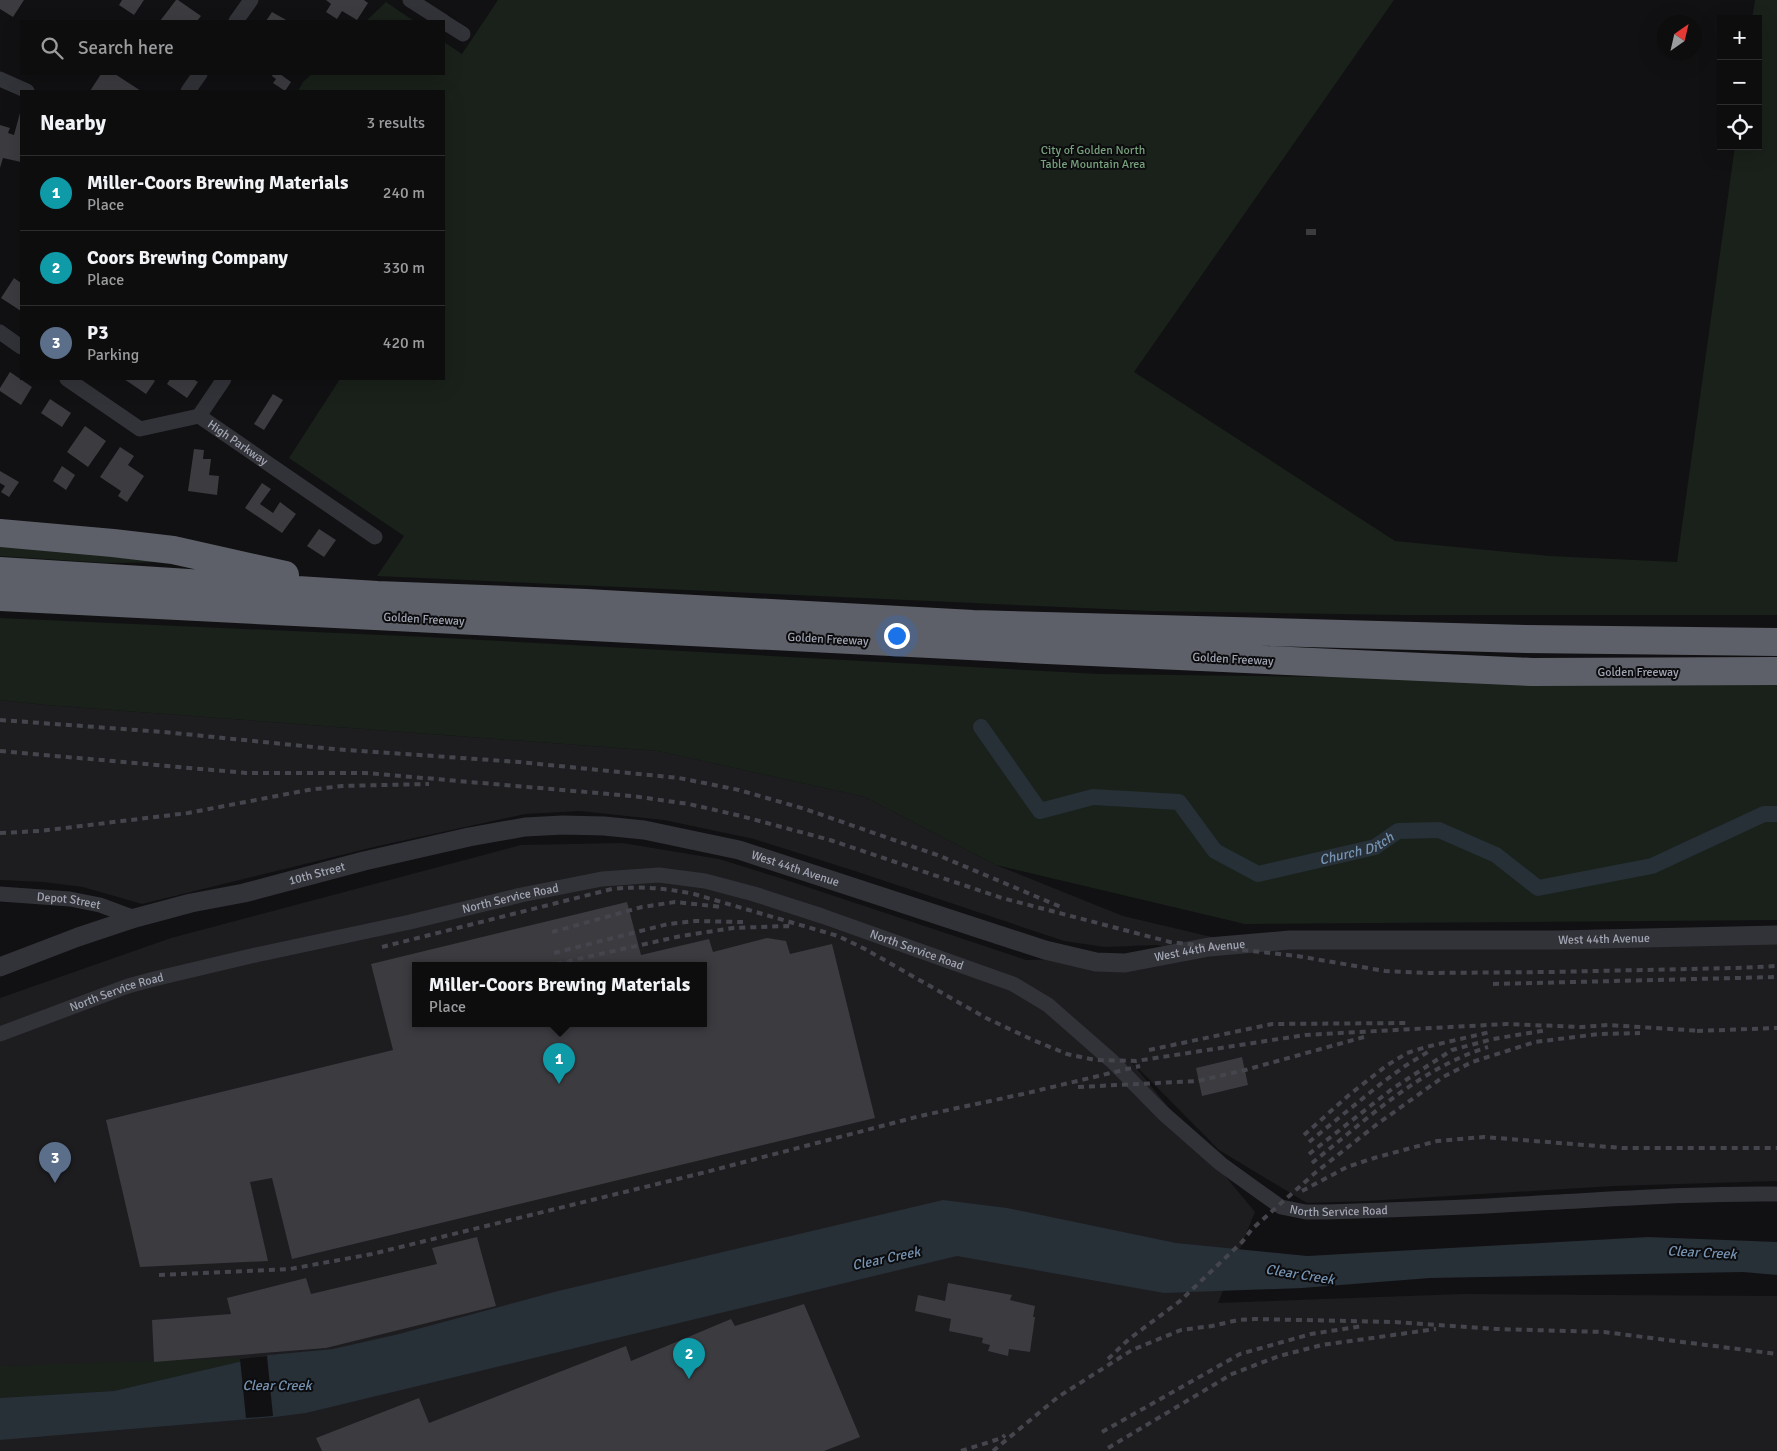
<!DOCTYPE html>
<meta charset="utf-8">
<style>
:root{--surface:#0d0d0e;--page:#161617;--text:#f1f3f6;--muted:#9a9c9e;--line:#2d2d2e;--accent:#1a73e8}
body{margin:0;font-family:Signika,sans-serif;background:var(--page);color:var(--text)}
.controls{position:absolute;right:15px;top:15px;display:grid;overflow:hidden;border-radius:0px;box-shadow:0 5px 20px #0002}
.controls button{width:45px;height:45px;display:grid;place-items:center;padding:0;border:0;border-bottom:1px solid var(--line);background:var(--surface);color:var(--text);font:25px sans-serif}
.compass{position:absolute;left:1657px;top:15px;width:45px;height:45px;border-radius:50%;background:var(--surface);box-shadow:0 5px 20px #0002;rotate:34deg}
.you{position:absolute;left:896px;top:635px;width:18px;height:18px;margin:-12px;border:4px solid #fff;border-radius:50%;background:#1a73e8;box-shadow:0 0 0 8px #1a73e833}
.badge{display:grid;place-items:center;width:32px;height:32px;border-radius:50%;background:var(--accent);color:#fff;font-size:16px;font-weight:700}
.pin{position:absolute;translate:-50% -41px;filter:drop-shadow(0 1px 2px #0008)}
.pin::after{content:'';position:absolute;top:26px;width:18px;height:15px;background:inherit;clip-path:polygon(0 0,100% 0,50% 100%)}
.popup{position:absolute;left:412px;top:962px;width:295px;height:65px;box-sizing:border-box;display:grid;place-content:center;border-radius:0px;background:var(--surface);filter:drop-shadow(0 1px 4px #0005);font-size:16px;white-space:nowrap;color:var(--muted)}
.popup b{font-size:19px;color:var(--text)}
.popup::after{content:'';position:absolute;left:50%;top:100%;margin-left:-10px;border:10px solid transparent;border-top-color:var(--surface)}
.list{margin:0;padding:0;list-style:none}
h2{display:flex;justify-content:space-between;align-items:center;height:65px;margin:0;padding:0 20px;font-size:21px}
h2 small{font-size:16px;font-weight:400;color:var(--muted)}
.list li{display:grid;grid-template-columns:32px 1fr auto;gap:15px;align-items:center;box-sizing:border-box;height:75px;padding:0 20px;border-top:1px solid var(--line)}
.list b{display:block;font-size:19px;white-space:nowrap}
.list p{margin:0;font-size:16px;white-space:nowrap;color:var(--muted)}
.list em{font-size:16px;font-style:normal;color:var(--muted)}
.icon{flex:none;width:28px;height:28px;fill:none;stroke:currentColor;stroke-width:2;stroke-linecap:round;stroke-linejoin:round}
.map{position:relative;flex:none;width:1777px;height:1451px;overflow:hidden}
.search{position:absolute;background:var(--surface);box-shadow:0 5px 20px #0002;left:20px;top:20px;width:425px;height:55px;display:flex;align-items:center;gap:12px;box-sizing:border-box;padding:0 18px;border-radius:0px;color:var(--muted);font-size:19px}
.panel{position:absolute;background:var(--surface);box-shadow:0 5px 20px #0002;left:20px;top:90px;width:425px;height:290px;border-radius:0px}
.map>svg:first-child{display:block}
.built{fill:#1d1d20;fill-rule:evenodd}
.green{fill:#19211a}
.water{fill:#272f37}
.pier{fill:#111113}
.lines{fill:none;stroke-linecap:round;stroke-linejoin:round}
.canal{stroke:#272f37;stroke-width:16}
.building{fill:#3b3b40;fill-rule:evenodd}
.minor{stroke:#323338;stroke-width:15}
.tertiary{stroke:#323338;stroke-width:19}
.motorway{stroke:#5e6069;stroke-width:28}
.rail{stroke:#45464d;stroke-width:4;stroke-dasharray:6 5;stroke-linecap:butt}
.labels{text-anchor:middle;stroke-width:4;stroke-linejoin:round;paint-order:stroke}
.park-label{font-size:12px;fill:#77a07c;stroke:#0c0c0e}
.street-label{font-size:12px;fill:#a2a6b4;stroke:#0c0c0e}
.water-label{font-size:14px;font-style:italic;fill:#7693b2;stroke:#0c0c0e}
</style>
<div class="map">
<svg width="1777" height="1451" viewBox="0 0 1777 1451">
<rect width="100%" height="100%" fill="#111113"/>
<!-- built -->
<path class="built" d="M0 700 46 705 658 751 865 797 996 865 1123 916 1254 947 1777 938V1181L1613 1186 1368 1201 1307 1203 1219 1150 1127 1057 1255 1212 1218 1303 1463 1294 1777 1296V1451H0V998L171 938 521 845 623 843 719 859 780 878 1026 960 1200 956 1157 945 1105 947 1064 941 861 873 754 839 664 820 580 811 525 814 378 846 142 904 83 887 43 882 0 880ZM415 965H703V1023H415Z"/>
<!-- green -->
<path class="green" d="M498 0H1394L1134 372 1395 541 1550 556 1677 562 1735 146H1758V19H1752L1755 0H1777V615H1403L1151 611 377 576 404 536 289 458 340 379H444V91H298L303 82 312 74H444V42L462 54Z
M386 2 414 21H366Z
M0 538 176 562 107 563 0 556Z
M0 618 427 637 1099 674 1485 679 1777 675V920L1245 924 996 865 865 797 658 751 46 705 0 700Z
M240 1358V1362L114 1391 0 1398V1366Z"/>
<!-- water -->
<path class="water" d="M943 1200 1007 1208 1176 1243 1307 1256 1648 1237 1777 1242V1275L1743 1272 1430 1278 1302 1288 1164 1293 957 1256 306 1413 275 1417 0 1440V1398L114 1391 269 1355 333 1349 399 1334 558 1291Z"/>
<!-- pier -->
<path class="pier" d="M267 1356 273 1416 246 1418 240 1359Z"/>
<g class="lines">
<!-- canal -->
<path class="canal" id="s1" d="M981 727 1040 811 1093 797 1179 802 1215 851 1258 874 1375 847 1398 831 1439 830 1496 855 1538 888 1652 866 1764 814H1777"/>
</g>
<!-- building -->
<path class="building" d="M0 0H24L13 17 0 9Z
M122 0H144L134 15 119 5Z
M176 0H178L201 16 197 21H160Z
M326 0H364L368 3 357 20 342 11 337 19 326 12 331 4Z
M272 12 288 21H266Z
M101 74H115L141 91H90Z
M273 74H280L291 82 285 91 273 83 276 79 272 76Z
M21 109V162L3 158 0 168V125L10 128 8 133 14 135Z
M1306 229H1316V235H1306Z
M14 278 21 283V311L1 298Z
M10 372 32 387 21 405 0 391V388Z
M124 379H152L155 381 146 394Z
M170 379H193L198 382 187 398 167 384Z
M273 394 283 400 264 430 254 424Z
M50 399 71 413 62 427 41 413Z
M85 426 106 441 88 467 67 452Z
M120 447 134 456 128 465 144 476 127 502 118 496 121 491 100 477Z
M194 449 204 450 203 459H211L209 475 219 476 217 495 188 491Z
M62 466 75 475 66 490 53 481Z
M0 471 19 482 9 497 1 492 5 486 0 483Z
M262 483 271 489 260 504 273 513 280 502 296 514 282 533 245 508Z
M319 529 336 540 324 557 307 546Z
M627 902 641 955 709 939 713 952 767 938 786 941 790 954 832 944 875 1118 292 1259 272 1178 250 1182 268 1261 140 1267 106 1120 393 1050 371 964ZM415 965H703V1023H415Z
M1242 1057 1248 1085 1202 1096 1196 1068Z
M477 1237 496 1306 326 1348 154 1362 152 1320 231 1314 227 1298 306 1278 311 1294 437 1264 432 1248Z
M948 1283 1012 1295 1010 1300 1035 1306 1033 1317H1035L1030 1352 1009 1349 1008 1356 988 1351 990 1345 982 1343 983 1338 949 1331 951 1319 915 1311 918 1295 945 1301Z
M804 1304 860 1437 824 1451H322L316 1438 419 1398 429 1423 626 1346 631 1361 731 1319 735 1326Z"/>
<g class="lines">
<!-- minor -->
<g class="minor">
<path d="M410 0 443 21"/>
<path d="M236 21 251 0"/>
<path d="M444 22 463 34"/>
<path d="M0 79 27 91"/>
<path d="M188 91 200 74"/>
<path d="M0 332 21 347"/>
<path id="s2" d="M67 379 140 429 199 416 375 537"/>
<path d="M199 416 224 379"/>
<path id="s3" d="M0 894 70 899 100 905 135 918"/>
<path id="s4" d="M0 1034 128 986 154 979 251 956 410 922 521 895 602 879 659 875 705 881 754 894 822 916 1013 984 1048 1005 1112 1061 1163 1113 1221 1164 1257 1190 1281 1207 1306 1212H1325C1396 1210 1467 1208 1538 1203 1617 1199 1697 1193 1777 1194"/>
</g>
<!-- tertiary -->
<path class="tertiary" id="s5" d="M0 967 78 937 135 918 191 903 244 893 364 861 469 837 525 827 563 825 604 826 644 830 739 850 1045 950 1096 962 1125 963 1209 947 1290 940H1557L1777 935"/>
<!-- motorway -->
<path class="motorway" d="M0 533 113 543 173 550 285 575
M0 571 377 595 586 603 973 624 1526 639 1777 642
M0 597 1047 650 1532 672 1777 671"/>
<!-- rail -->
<path class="rail" d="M0 720 164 732 333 749 519 762 679 778 739 790 805 809 940 856 1061 907
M0 751 246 773H366L632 796 689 804 741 816 830 840 1002 898 1170 942 1297 956 1385 971 1427 973 1549 972 1736 968 1777 966
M0 833 40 831 188 813 308 790 342 786 429 784
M552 932 642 907 675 902 722 907
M382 947 612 889C642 886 664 888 694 894L838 936 865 949 986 1018 1033 1040 1067 1054 1095 1060 1136 1061 1305 1035 1450 1027 1507 1024 1582 1027 1608 1025 1702 1031
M554 953 668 924 696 921 743 922
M556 964 681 936 733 928 788 926 794 927
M1493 984 1777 977
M1697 1031 1777 1028
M1149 1050 1272 1024 1407 1023
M1078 1087 1198 1081 1245 1070 1364 1037
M1304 1135 1349 1095 1386 1066 1407 1053 1426 1047 1490 1032
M1309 1142 1383 1082 1405 1066 1431 1050
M1309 1154 1392 1089 1452 1050 1493 1039 1547 1030
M1312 1163C1366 1120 1420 1068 1488 1047
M1302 1191 1347 1167 1374 1158 1437 1141 1484 1137 1622 1148H1777
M159 1275 290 1269 372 1254 706 1172 920 1116 1023 1094 1140 1066
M1108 1359 1129 1339 1180 1301 1242 1242 1252 1229 1315 1173 1376 1125 1443 1077 1472 1062 1535 1042 1599 1034 1640 1033
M1102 1432 1240 1354 1311 1334 1363 1326
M1108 1448 1232 1374 1279 1356 1322 1345 1436 1329
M961 1451 1002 1438 1005 1435
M993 1451 1058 1397 1132 1350 1181 1330 1212 1326 1238 1320 1255 1319 1395 1322 1496 1329 1604 1332 1777 1354"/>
</g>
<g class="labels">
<!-- park labels -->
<g class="park-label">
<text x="1093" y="154">City of Golden North<tspan x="1093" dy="14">Table Mountain Area</tspan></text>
</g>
<!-- street labels -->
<g class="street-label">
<text dy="4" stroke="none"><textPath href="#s2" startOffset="196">High Parkway</textPath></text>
<text transform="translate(424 619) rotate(3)" y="4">Golden Freeway</text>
<text transform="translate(828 639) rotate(3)" y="4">Golden Freeway</text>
<text transform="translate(1233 659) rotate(3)" y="4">Golden Freeway</text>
<text x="1638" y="676">Golden Freeway</text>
<text dy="4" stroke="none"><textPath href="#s5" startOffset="820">West 44th Avenue</textPath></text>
<text dy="4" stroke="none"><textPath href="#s5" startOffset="331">10th Street</textPath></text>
<text dy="4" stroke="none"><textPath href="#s4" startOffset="529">North Service Road</textPath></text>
<text dy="4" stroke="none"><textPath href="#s3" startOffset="69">Depot Street</textPath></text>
<text dy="4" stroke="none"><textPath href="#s5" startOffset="1645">West 44th Avenue</textPath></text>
<text dy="4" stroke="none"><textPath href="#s4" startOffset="949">North Service Road</textPath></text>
<text dy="4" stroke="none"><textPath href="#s5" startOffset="1240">West 44th Avenue</textPath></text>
<text dy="4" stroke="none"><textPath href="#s4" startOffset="124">North Service Road</textPath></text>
<text dy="4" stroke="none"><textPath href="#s4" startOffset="1459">North Service Road</textPath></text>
</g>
<!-- water labels -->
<g class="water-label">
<text dy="5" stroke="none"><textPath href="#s1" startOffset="455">Church Ditch</textPath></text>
<text transform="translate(1702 1252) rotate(3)" y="5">Clear Creek</text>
<text transform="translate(886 1258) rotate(-12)" y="5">Clear Creek</text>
<text transform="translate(1300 1274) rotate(9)" y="5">Clear Creek</text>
<text x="277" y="1390">Clear Creek</text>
</g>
</g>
</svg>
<div class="controls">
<button>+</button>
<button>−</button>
<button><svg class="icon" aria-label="locate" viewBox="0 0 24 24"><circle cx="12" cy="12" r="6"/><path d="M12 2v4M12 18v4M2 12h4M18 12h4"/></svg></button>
</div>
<svg class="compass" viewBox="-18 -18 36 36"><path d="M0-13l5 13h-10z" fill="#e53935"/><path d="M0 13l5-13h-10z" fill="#9a9c9e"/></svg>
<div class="you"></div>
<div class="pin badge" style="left:559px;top:1084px;background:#0f9aa8">1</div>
<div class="popup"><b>Miller-Coors Brewing Materials</b>Place</div>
<div class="pin badge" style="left:689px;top:1379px;background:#0f9aa8">2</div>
<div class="pin badge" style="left:55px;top:1183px;background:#5c6f8a">3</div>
<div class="search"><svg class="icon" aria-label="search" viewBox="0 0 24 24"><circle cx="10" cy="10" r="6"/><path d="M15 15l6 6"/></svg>Search here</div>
<section class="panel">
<h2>Nearby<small>3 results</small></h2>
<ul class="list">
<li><span class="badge" style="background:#0f9aa8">1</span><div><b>Miller-Coors Brewing Materials</b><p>Place</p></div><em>240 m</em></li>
<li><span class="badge" style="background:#0f9aa8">2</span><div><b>Coors Brewing Company</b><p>Place</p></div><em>330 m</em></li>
<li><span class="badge" style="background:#5c6f8a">3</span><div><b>P3</b><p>Parking</p></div><em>420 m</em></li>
</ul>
</section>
</div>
